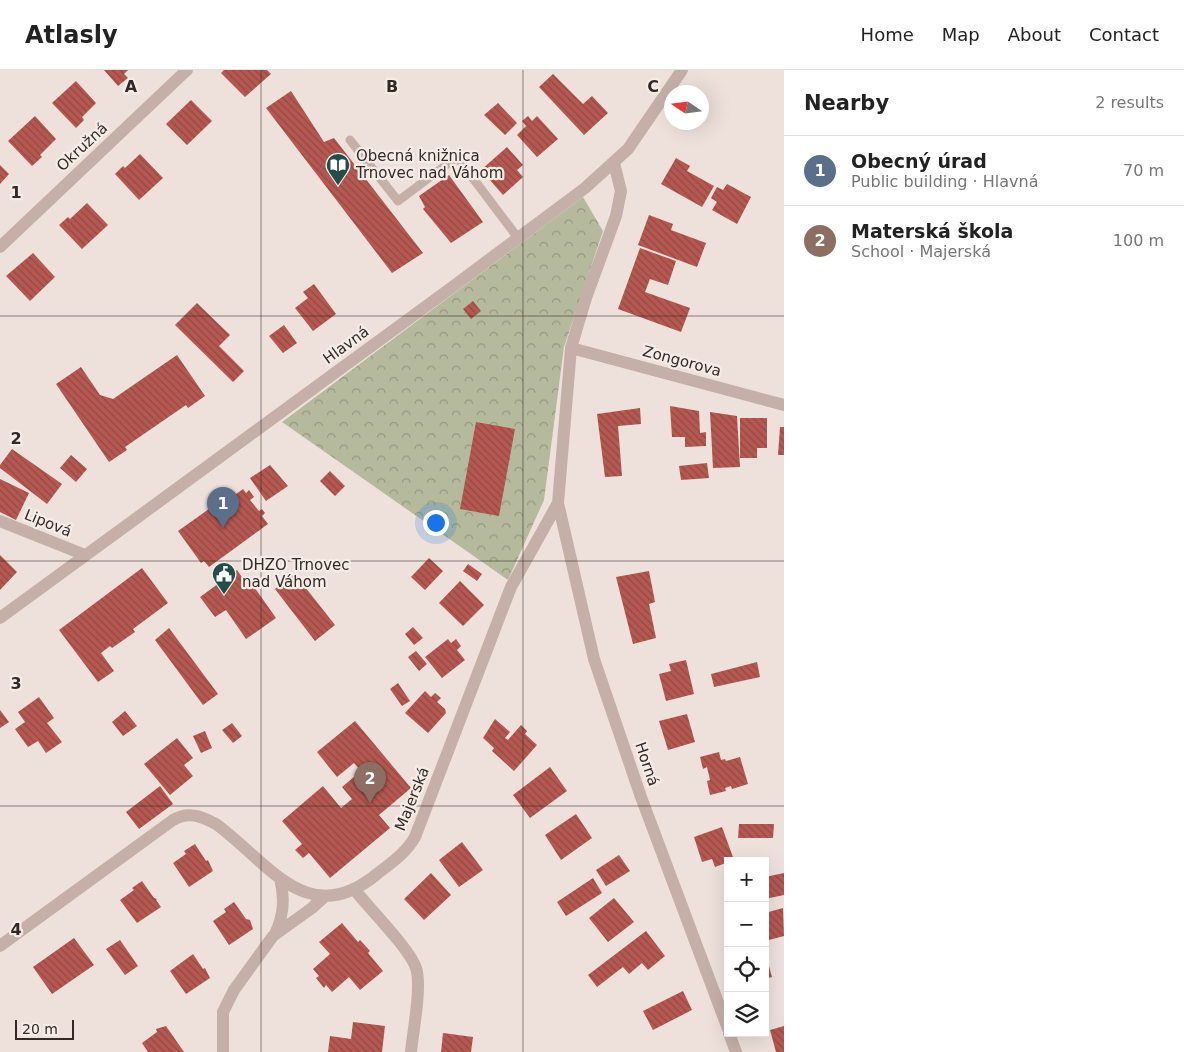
<!DOCTYPE html>
<meta charset="utf-8">
<style>
:root{--surface:#fff;--page:#f6f6f6;--text:#222;--muted:#767676;--line:#e0e0e0;--accent:#111827}
body{margin:0;font-family:"DejaVu Sans",sans-serif;background:var(--page);color:var(--text)}
.controls{position:absolute;right:15px;bottom:15px;display:grid;overflow:hidden;border-radius:0px;box-shadow:0 5px 20px #0002}
.controls button{width:45px;height:45px;display:grid;place-items:center;padding:0;border:0;border-bottom:1px solid var(--line);background:var(--surface);color:var(--text);font:25px sans-serif}
.compass{position:absolute;left:664px;top:15px;width:45px;height:45px;border-radius:50%;background:var(--surface);box-shadow:0 5px 20px #0002;rotate:283deg}
.scale{position:absolute;left:15px;bottom:12px;width:59px;box-sizing:border-box;padding-left:5px;border:2px solid #322927;border-top:0;font-size:14px;line-height:18px;white-space:nowrap;color:#322927;-webkit-text-stroke:4px #f6ece6;paint-order:stroke}
.you{position:absolute;left:435px;top:452px;width:18px;height:18px;margin:-12px;border:4px solid #fff;border-radius:50%;background:#1a73e8;box-shadow:0 0 0 8px #1a73e833}
.badge{display:grid;place-items:center;width:32px;height:32px;border-radius:50%;background:var(--accent);color:#fff;font-size:16px;font-weight:700}
.pin{position:absolute;translate:-50% -41px;filter:drop-shadow(0 1px 2px #0008)}
.pin::after{content:'';position:absolute;top:26px;width:18px;height:15px;background:inherit;clip-path:polygon(0 0,100% 0,50% 100%)}
.list{margin:0;padding:0;list-style:none}
h2{display:flex;justify-content:space-between;align-items:center;height:65px;margin:0;padding:0 20px;font-size:21px}
h2 small{font-size:16px;font-weight:400;color:var(--muted)}
.list li{display:grid;grid-template-columns:32px 1fr auto;gap:15px;align-items:center;box-sizing:border-box;height:70px;padding:0 20px;border-top:1px solid var(--line)}
.list b{display:block;font-size:19px;white-space:nowrap}
.list p{margin:0;font-size:16px;white-space:nowrap;color:var(--muted)}
.list em{font-size:16px;font-style:normal;color:var(--muted)}
.icon{flex:none;width:28px;height:28px;fill:none;stroke:currentColor;stroke-width:2;stroke-linecap:round;stroke-linejoin:round}
.map{position:relative;flex:none;width:784px;height:982px;overflow:hidden}
header{display:flex;align-items:center;gap:30px;box-sizing:border-box;height:70px;padding:0 25px;background:var(--surface);border-bottom:1px solid var(--line)}
header strong{font-size:24px}
nav{display:flex;gap:28px;margin-inline-start:auto;font-size:18px}
main{display:flex}
aside{flex:1;background:var(--surface)}
.map>svg:first-child{display:block}
.park{fill:url(#park-crowns)}
.building{fill:url(#building-back-hatch)}
.lines{fill:none;stroke-linecap:round;stroke-linejoin:round}
.service{stroke:#c4b0a8;stroke-width:9}
.minor{stroke:#c4b0a8;stroke-width:12}
.tertiary{stroke:#c4b0a8;stroke-width:12}
.grid{fill:none;stroke:#322927;stroke-width:1;stroke-opacity:0.55}
.labels{text-anchor:middle;stroke-width:4.5;stroke-linejoin:round;paint-order:stroke}
.street-label{font-size:15px;fill:#322927;stroke:#f6ece6}
.poi-label{font-size:15px;fill:#322927;stroke:#f6ece6;text-anchor:start}
.grid-label{font-size:16px;text-anchor:middle;font-weight:bold;fill:#322927;stroke:#f6ece6;stroke-width:4.5;stroke-linejoin:round;paint-order:stroke}
</style>
<header>
<strong>Atlasly</strong>
<nav><a>Home</a><a>Map</a><a>About</a><a>Contact</a></nav>
</header>
<main>
<div class="map">
<svg width="784" height="982" viewBox="0 0 784 982">
<defs>
<pattern id="park-crowns" width="20" height="18" patternUnits="userSpaceOnUse" patternTransform="scale(1.25)"><rect width="20" height="18" fill="#b6ba9d"/><path d="M2 6a3 3 0 1 1 6 0M12 15a3 3 0 1 1 6 0" fill="none" stroke="#959780"/></pattern>
<pattern id="building-back-hatch" width="6" height="6" patternUnits="userSpaceOnUse" patternTransform="scale(1.25)"><rect width="6" height="6" fill="#b55851"/><path d="M-1 5l2 2M0 0l6 6M5-1l2 2" fill="none" stroke="#944943"/></pattern>
</defs>
<rect width="100%" height="100%" fill="#eee1db"/>
<!-- park -->
<path class="park" d="M583 127 603 161 564 277 544 430 508 510 282 352Z"/>
<!-- building -->
<path class="building" d="M104 0H128L124 4 128 8 118 16Z
M224 0H267L271 4 245 27 221 3Z
M553 4 583 34 592 26 608 43 584 65 539 17Z
M76 11 96 33 82 47 84 50 76 58 52 33Z
M291 21 324 72 334 68 423 183 392 203 266 38Z
M191 30 212 51 187 75 166 54Z
M498 33 517 53 505 65 484 45Z
M35 46 56 69 40 85 42 87 32 96 8 71Z
M528 46 532 51 537 46 558 69 537 87 517 65 526 56 522 51Z
M507 77 523 95 517 100 523 107 503 125 481 100Z
M140 84 163 108 139 130 115 104 123 96 125 98Z
M676 88 690 96 687 101 714 116 702 137 661 114Z
M0 95 9 104 0 114Z
M449 105 483 152 451 173 423 139 425 137 419 126Z
M727 114 751 127 737 154 712 140 717 132 711 128 717 117 723 120Z
M87 133 108 155 82 179 59 155 68 147 70 149Z
M649 145 673 154 671 160 706 173 697 197 638 175Z
M640 178 676 191 668 215 650 209 645 222 690 238 681 262 618 239Z
M33 183 55 207 30 231 6 206Z
M314 214 336 244 313 261 295 238 308 228 303 222Z
M473 231 481 241 471 249 463 239Z
M197 233 230 265 219 276 244 301 233 312 175 255Z
M284 255 297 273 283 283 269 266Z
M177 285 205 326 188 338 186 335 125 377 127 380 109 392 56 314 81 297 100 325 113 329Z
M670 336 699 341 700 363 706 362V376L685 377V367H672Z
M640 338 641 354 618 356 622 406 605 407 597 344Z
M710 342 737 346 740 397 713 398Z
M740 348H767V378H757V388H740Z
M476 352 515 359 499 446 460 439Z
M780 357H784V385H778Z
M12 379 62 414 47 434 0 398V395Z
M71 385 87 399 76 412 60 398Z
M707 393 709 408 681 410 679 396Z
M270 395 288 416 266 431 250 408Z
M330 401 345 416 335 426 320 411Z
M0 409 29 423 16 450 0 442Z
M243 419 246 423 249 420 254 427 250 430 259 441 262 439 265 443 262 446 268 454 209 497 204 491 201 493 178 461 223 429 225 432Z
M0 485 17 502 0 520Z
M429 488 443 501 425 520 411 507Z
M468 494 482 504 477 511 463 501Z
M142 498 168 533 133 559 135 562 112 578 110 576 101 583 114 601 98 612 59 560Z
M237 500 249 517 252 514 276 548 246 569 226 540 215 547 200 527Z
M649 501 655 532 649 534 656 568 633 574 616 507Z
M294 503 335 555 315 571 275 519Z
M460 511 484 535 463 556 439 533Z
M413 557 423 568 414 575 405 564Z
M169 558 218 624 203 635 155 570Z
M448 569 451 573 456 569 461 576 457 580 465 590 442 608 425 587Z
M416 581 427 594 419 601 408 587Z
M686 590 694 624 666 631 659 604 671 601 669 594Z
M757 592 760 607 714 617 711 604Z
M398 613 410 631 402 636 390 619Z
M425 621 431 627 435 623 441 628 437 632 445 639 446 643 428 663 405 643Z
M39 627 54 648 47 653 62 672 46 683 38 671 28 677 15 659 25 652 18 642Z
M0 640 9 652 0 658Z
M125 641 137 656 123 666 112 652Z
M687 644 695 672 668 680 659 651Z
M495 649 510 662 505 668 508 670 521 655 527 661 525 664 537 675 514 701 492 681 494 678 483 668Z
M355 651 411 718 379 745 390 758 330 808 309 783 303 788 295 780 302 774 282 751 323 716 341 738 352 729 342 717 361 701 354 693 337 707 317 682Z
M232 653 242 666 233 673 222 660Z
M205 661 212 678 201 683 193 666Z
M177 668 193 688 184 695 193 706 170 725 144 694Z
M719 682 721 690 725 689 726 691 740 687 748 714 732 719 731 716 725 718 726 721 710 725 707 711 710 710 707 697 703 699 700 687Z
M550 697 567 721 530 748 513 725Z
M160 716 173 734 139 759 126 742Z
M576 744 592 768 561 790 545 765Z
M739 754H774L773 768H738Z
M722 757 734 790 715 797 712 789 702 792 694 767Z
M462 772 483 800 459 817 439 790Z
M195 774 206 791 208 790 213 801 189 817 173 793 186 784 184 781Z
M619 785 630 801 606 816 596 800Z
M431 803 451 825 424 850 404 829Z
M784 803V825L765 829V807Z
M593 808 602 823 566 846 557 832Z
M142 811 154 828 157 829 156 830 161 837 137 853 120 830 134 820 132 818Z
M614 828 634 852 608 872 589 848Z
M234 832 246 849 250 850 253 859 229 875 213 851 226 842 224 839Z
M783 838 784 866 765 871V843Z
M342 853 358 872 360 870 370 881 368 883 383 901 360 920 349 907 332 922 326 915 324 918 316 908 319 906 313 899 330 884 319 872Z
M646 861 665 886 648 900 642 893 629 904 623 897 597 917 588 905Z
M74 868 94 895 52 924 33 897Z
M120 870 138 896 125 905 106 879Z
M765 882 772 907 765 909Z
M193 884 203 899 205 898 210 908 186 924 170 901Z
M683 921 692 940 653 960 643 941Z
M353 952 385 956 382 982H328L330 966 351 969Z
M166 956 184 982H148L142 973 157 962 156 959Z
M784 956V982H776L770 960Z
M443 963 473 967 471 982H441Z"/>
<g class="lines">
<!-- service -->
<path class="service" d="M350 70 398 131 457 87 518 168"/>
<!-- minor -->
<path class="minor" d="M614 93 621 121 616 146 586 228 571 278 558 433 594 589 641 727 728 959
M0 177 187 0
M571 278 784 335
M0 451 85 485
M354 819C368 837 410 879 416 898 422 916 413 961 411 982
M275 864C284 845 285 828 280 808
M0 876 173 750C188 741 201 746 216 754 269 793 308 861 377 804 391 793 406 783 415 767L511 517 558 433
M729 963 736 982
M223 982V942L234 920 273 866 312 838 323 828"/>
<!-- tertiary -->
<path class="tertiary" d="M0 548 451 218 585 118 628 79 682 0"/>
</g>
<!-- grid -->
<path class="grid" d="M261 0V982M523 0V982M0 246H784M0 491H784M0 736H784"/>
<!-- icons -->
<defs>
<g id="library-pin" transform="scale(1.25)"><path d="M0 17L-7.5 6A9.5 9.5 0 1 1 7.5 6Z" fill="#234d49" stroke="#f6ece6"/><path d="M-6-4Q-3-5.5-.7-3.5V5Q-3 3-6 4ZM6-4Q3-5.5 .7-3.5V5Q3 3 6 4Z" fill="#fff"/></g>
<g id="civic-pin" transform="scale(1.25)"><path d="M0 17L-7.5 6A9.5 9.5 0 1 1 7.5 6Z" fill="#234d49" stroke="#f6ece6"/><path d="M-.6-6.5H3V-4.5H.6V-3L4-1V1h2V6H-6V1h2V-1L-.6-3ZM-1.2 2.5V6h2.4V2.5Z" fill="#fff"/></g>
</defs>
<g fill-rule="evenodd">
<use href="#library-pin" x="338" y="95"/>
<use href="#civic-pin" x="224" y="504"/>
</g>
<g class="labels">
<!-- street labels -->
<g class="street-label">
<text transform="translate(82 77) rotate(-43)" y="5">Okružná</text>
<text transform="translate(346 275) rotate(-36)" y="5">Hlavná</text>
<text transform="translate(682 291) rotate(15)" y="5">Zongorova</text>
<text transform="translate(48 453) rotate(22)" y="5">Lipová</text>
<text transform="translate(647 694) rotate(71)" y="5">Horná</text>
<text transform="translate(412 729) rotate(-68)" y="5">Majerská</text>
</g>
<!-- poi labels -->
<g class="poi-label">
<text x="356" y="91">Obecná knižnica<tspan x="356" dy="17">Trnovec nad Váhom</tspan></text>
<text x="242" y="500">DHZO Trnovec<tspan x="242" dy="17">nad Váhom</tspan></text>
</g>
</g>
<g class="grid-label">
<text x="131" y="22">A</text>
<text x="392" y="22">B</text>
<text x="653" y="22">C</text>
<text x="16" y="128">1</text>
<text x="16" y="374">2</text>
<text x="16" y="619">3</text>
<text x="16" y="865">4</text>
</g>
</svg>
<div class="controls">
<button>+</button>
<button>−</button>
<button><svg class="icon" aria-label="locate" viewBox="0 0 24 24"><circle cx="12" cy="12" r="6"/><path d="M12 2v4M12 18v4M2 12h4M18 12h4"/></svg></button>
<button><svg class="icon" aria-label="layers" viewBox="0 0 24 24"><path d="M12 4l9 5-9 5-9-5zM3 14l9 5 9-5"/></svg></button>
</div>
<svg class="compass" viewBox="-18 -18 36 36"><path d="M0-13l5 13h-10z" fill="#e53935"/><path d="M0 13l5-13h-10z" fill="#767676"/></svg>
<div class="scale">20 m</div>
<div class="you"></div>
<div class="pin badge" style="left:223px;top:458px;background:#5c6f8a">1</div>
<div class="pin badge" style="left:370px;top:733px;background:#8d6e63">2</div>
</div>
<aside>
<h2>Nearby<small>2 results</small></h2>
<ul class="list">
<li><span class="badge" style="background:#5c6f8a">1</span><div><b>Obecný úrad</b><p>Public building · Hlavná</p></div><em>70 m</em></li>
<li><span class="badge" style="background:#8d6e63">2</span><div><b>Materská škola</b><p>School · Majerská</p></div><em>100 m</em></li>
</ul>
</aside>
</main>
